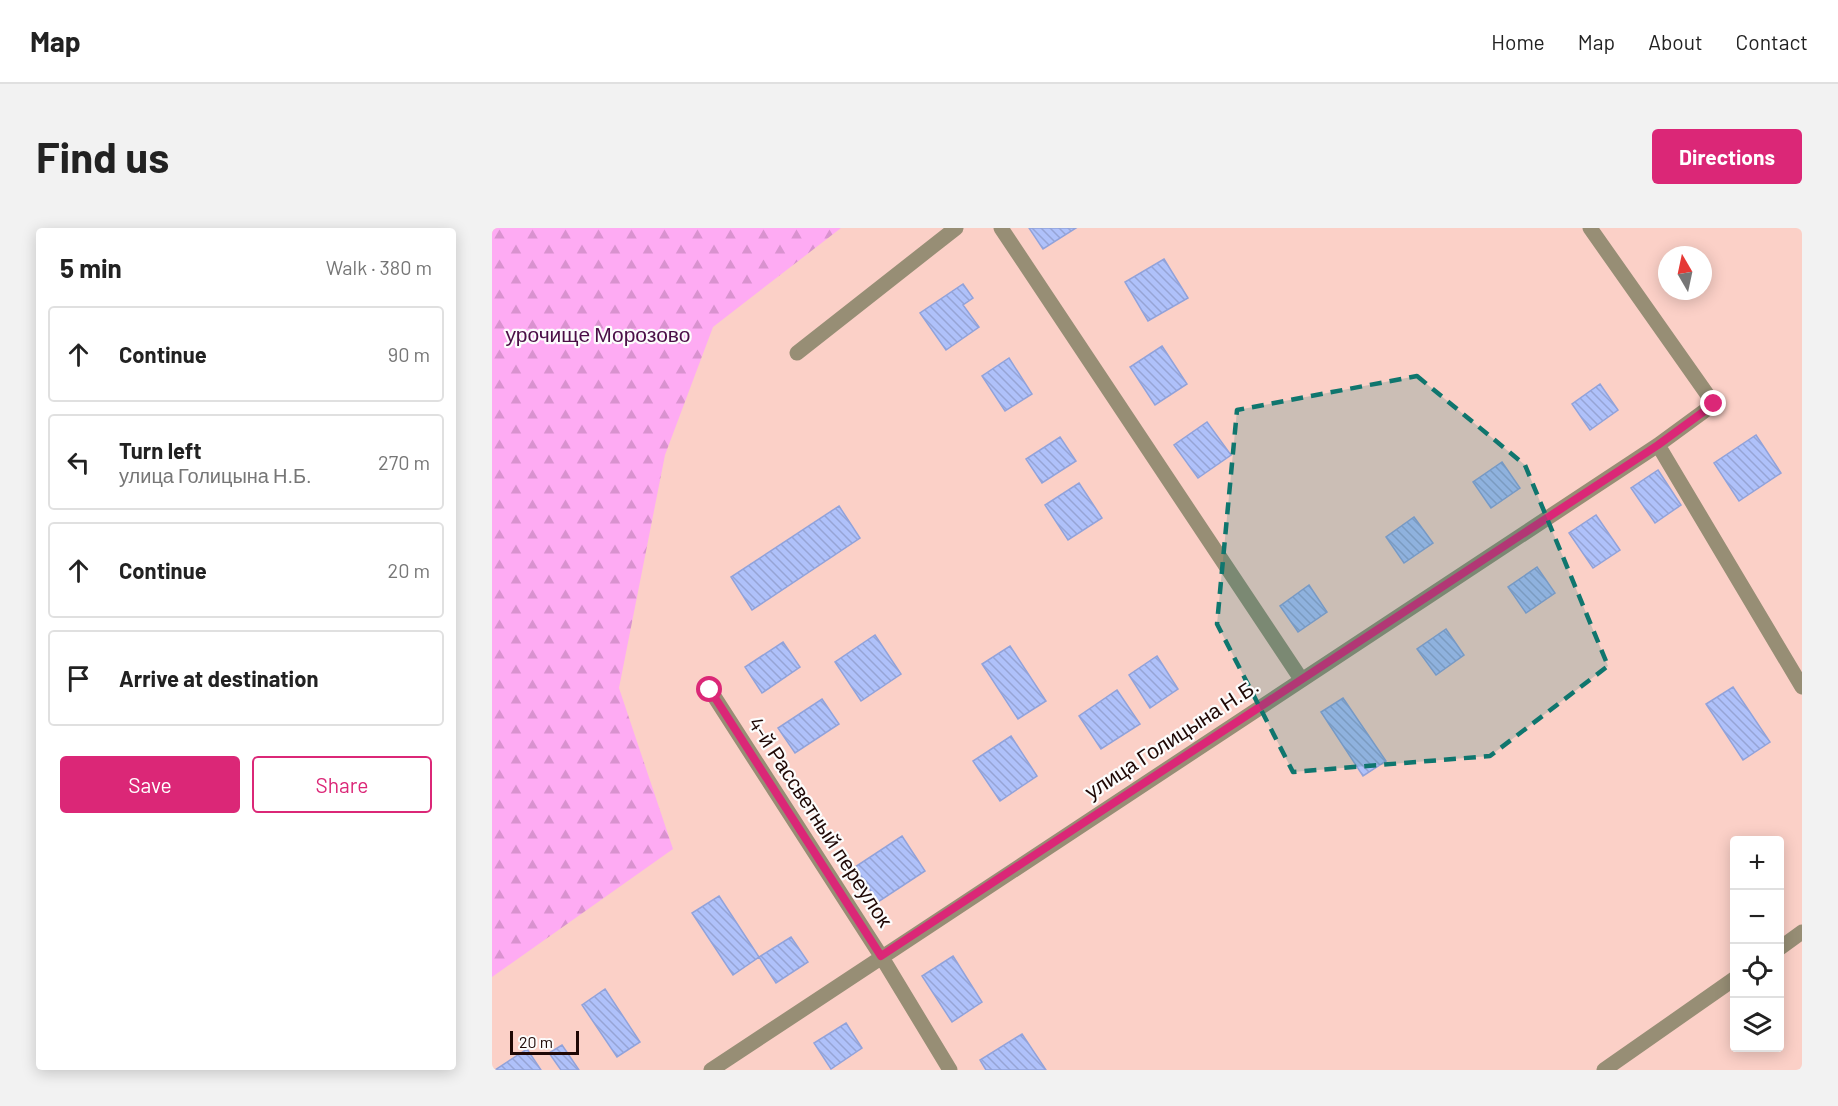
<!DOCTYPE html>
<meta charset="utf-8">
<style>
:root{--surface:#fff;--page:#f2f2f2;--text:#222;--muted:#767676;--line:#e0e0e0;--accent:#db2777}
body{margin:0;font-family:Barlow,sans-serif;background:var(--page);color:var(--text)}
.controls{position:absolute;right:18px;bottom:18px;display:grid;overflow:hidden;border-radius:6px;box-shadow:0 3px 15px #0003}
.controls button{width:54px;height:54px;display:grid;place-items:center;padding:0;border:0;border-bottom:2px solid var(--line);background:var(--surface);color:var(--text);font:30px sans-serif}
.compass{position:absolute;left:1166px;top:18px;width:54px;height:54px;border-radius:50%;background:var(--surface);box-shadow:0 3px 15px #0003;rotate:351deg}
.scale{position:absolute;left:18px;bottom:15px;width:69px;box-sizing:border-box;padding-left:6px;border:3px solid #1f0805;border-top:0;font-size:16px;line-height:21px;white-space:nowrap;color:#1f0805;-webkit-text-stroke:4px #fcfcfc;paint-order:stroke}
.stop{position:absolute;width:18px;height:18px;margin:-14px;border:4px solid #db2777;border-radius:50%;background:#fff}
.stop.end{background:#db2777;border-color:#fff;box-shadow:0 2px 6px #0008}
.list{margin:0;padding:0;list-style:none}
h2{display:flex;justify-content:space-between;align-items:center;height:78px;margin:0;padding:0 24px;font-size:26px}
h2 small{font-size:20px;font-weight:400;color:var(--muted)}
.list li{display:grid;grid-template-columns:39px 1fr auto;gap:18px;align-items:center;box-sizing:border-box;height:96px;margin:0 12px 12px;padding:0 12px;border:2px solid var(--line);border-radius:6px}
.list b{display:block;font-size:22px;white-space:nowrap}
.list p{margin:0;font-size:20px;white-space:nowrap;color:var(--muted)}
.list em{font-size:20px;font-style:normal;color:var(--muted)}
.actions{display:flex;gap:12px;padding:18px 24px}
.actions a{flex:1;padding:14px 0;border:2px solid var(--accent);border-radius:6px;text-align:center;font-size:21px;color:var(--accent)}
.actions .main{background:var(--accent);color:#fff}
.icon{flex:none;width:33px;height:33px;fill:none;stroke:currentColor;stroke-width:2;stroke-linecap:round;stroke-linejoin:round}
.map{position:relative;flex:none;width:1310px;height:842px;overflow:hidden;border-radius:6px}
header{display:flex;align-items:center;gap:36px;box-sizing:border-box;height:84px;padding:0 30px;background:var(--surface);border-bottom:2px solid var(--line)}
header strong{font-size:28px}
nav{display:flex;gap:33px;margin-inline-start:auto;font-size:21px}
.intro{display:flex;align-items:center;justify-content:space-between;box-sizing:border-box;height:144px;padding:0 36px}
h1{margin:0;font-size:42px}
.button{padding:15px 27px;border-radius:6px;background:var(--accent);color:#fff;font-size:21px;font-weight:700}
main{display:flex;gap:36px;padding:0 36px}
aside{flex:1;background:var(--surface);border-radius:6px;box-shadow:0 3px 15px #0003}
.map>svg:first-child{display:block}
.forest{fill:url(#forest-firs)}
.building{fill:url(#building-back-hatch);stroke:#91a2da;stroke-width:1.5}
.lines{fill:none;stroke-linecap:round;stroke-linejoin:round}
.street{stroke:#978e75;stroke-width:15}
.route{stroke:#db2777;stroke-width:8}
.marked{fill:#0f766e;fill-opacity:0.2;stroke:#0f766e;stroke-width:4.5;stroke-dasharray:12 8;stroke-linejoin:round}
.labels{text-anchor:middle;stroke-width:4.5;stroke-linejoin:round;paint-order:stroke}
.park-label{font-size:21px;fill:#4b0f47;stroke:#fcfcfc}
.street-label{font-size:21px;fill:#1f0805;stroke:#fcfcfc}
</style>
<header>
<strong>Map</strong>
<nav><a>Home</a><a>Map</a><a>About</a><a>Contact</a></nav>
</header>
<div class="intro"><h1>Find us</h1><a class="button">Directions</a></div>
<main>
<aside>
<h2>5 min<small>Walk · 380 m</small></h2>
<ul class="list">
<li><svg class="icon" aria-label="ahead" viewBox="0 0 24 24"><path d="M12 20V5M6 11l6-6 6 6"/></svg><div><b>Continue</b></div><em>90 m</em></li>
<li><svg class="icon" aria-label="left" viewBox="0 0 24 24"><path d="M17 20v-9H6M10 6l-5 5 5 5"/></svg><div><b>Turn left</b><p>улица Голицына Н.Б.</p></div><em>270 m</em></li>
<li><svg class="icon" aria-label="ahead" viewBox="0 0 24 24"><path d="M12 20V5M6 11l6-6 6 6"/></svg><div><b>Continue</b></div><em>20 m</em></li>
<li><svg class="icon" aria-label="arrive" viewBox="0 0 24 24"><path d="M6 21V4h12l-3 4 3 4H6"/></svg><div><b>Arrive at destination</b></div></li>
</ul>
<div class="actions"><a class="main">Save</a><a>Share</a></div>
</aside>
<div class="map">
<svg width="1310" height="842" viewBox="0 0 1310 842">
<defs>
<pattern id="forest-firs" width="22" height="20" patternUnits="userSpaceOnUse" patternTransform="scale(1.5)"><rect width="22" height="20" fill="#feabf3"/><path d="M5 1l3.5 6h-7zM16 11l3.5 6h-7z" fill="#d992cf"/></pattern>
<pattern id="building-back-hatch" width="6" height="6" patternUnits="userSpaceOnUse" patternTransform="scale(1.5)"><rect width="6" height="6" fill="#afc1fa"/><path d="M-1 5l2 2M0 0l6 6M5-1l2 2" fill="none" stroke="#96a4d5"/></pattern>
</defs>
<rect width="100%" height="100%" fill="#fbd0c7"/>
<!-- forest -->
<path class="forest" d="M0 0H349L221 99 173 227 127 460 181 621 0 749Z"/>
<!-- building -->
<path class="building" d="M537 0H584L551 21Z
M672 31 696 70 656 93 633 54Z
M471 56 481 70 471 77 487 99 454 122 428 85Z
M670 118 695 156 663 177 638 139Z
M517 130 540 166 513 183 490 148Z
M1108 156 1126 182 1098 202 1080 176Z
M715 194 739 227 706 250 682 217Z
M1264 207 1289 245 1247 273 1222 235Z
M568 209 584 233 550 255 534 231Z
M1010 234 1028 260 999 280 981 254Z
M1166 242 1189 277 1163 295 1139 260Z
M587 255 610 290 576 312 553 277Z
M347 278 368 310 260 382 239 349Z
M1104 287 1128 322 1101 340 1077 305Z
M922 289 941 315 912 335 894 309Z
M1045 339 1063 365 1034 385 1016 359Z
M817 357 835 384 806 404 788 378Z
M954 401 972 427 944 447 925 421Z
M383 407 409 446 369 473 343 434Z
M291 414 308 439 270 465 253 439Z
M518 418 554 473 526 491 490 436Z
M665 428 686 461 658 480 637 447Z
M1241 459 1278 514 1251 532 1214 476Z
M625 462 648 496 609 521 587 488Z
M851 470 894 533 871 548 829 484Z
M330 471 347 496 303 525 286 500Z
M519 508 545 548 508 573 481 533Z
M410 608 433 643 386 674 363 639Z
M227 668 267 729 241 747 200 685Z
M299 709 316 734 284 755 267 729Z
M461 728 490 774 460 794 430 748Z
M113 761 148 814 125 829 90 777Z
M354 795 370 820 339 841 322 815Z
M530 806 554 842H494L488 832Z
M70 817 87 842H69L57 825Z
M35 821 49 842H3Z"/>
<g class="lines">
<!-- street -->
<path class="street" d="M509 0 809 451
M305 125 464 0
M1166 217 1310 459
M218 462 389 728 458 842
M1288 720 1310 704
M219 842 1166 217 1222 176 1098 0
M1112 842 1242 751"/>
</g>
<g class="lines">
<!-- route -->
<path class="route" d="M218 462 389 728 1166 217 1222 176"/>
</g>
<!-- marked area -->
<path class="marked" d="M925 148 1033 237 1116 438 998 528 801 544 725 396 745 182Z"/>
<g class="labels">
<!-- park labels -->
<g class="park-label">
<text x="106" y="114">урочище Морозово</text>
</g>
<!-- street labels -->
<g class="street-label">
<text transform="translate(680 511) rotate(-33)" y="7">улица Голицына Н.Б.</text>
<text transform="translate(328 594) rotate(57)" y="7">4-й Рассветный переулок</text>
</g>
</g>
</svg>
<div class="controls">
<button>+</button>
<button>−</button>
<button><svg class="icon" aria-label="locate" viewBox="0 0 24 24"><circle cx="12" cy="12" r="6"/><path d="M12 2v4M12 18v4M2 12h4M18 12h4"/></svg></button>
<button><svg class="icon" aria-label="layers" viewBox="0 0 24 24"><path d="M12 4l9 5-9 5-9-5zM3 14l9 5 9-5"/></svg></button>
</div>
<svg class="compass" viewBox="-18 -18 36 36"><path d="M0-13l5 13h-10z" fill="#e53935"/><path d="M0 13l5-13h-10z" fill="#767676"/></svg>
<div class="scale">20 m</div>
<div class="stop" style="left:218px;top:462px"></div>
<div class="stop end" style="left:1222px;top:176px"></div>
</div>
</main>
